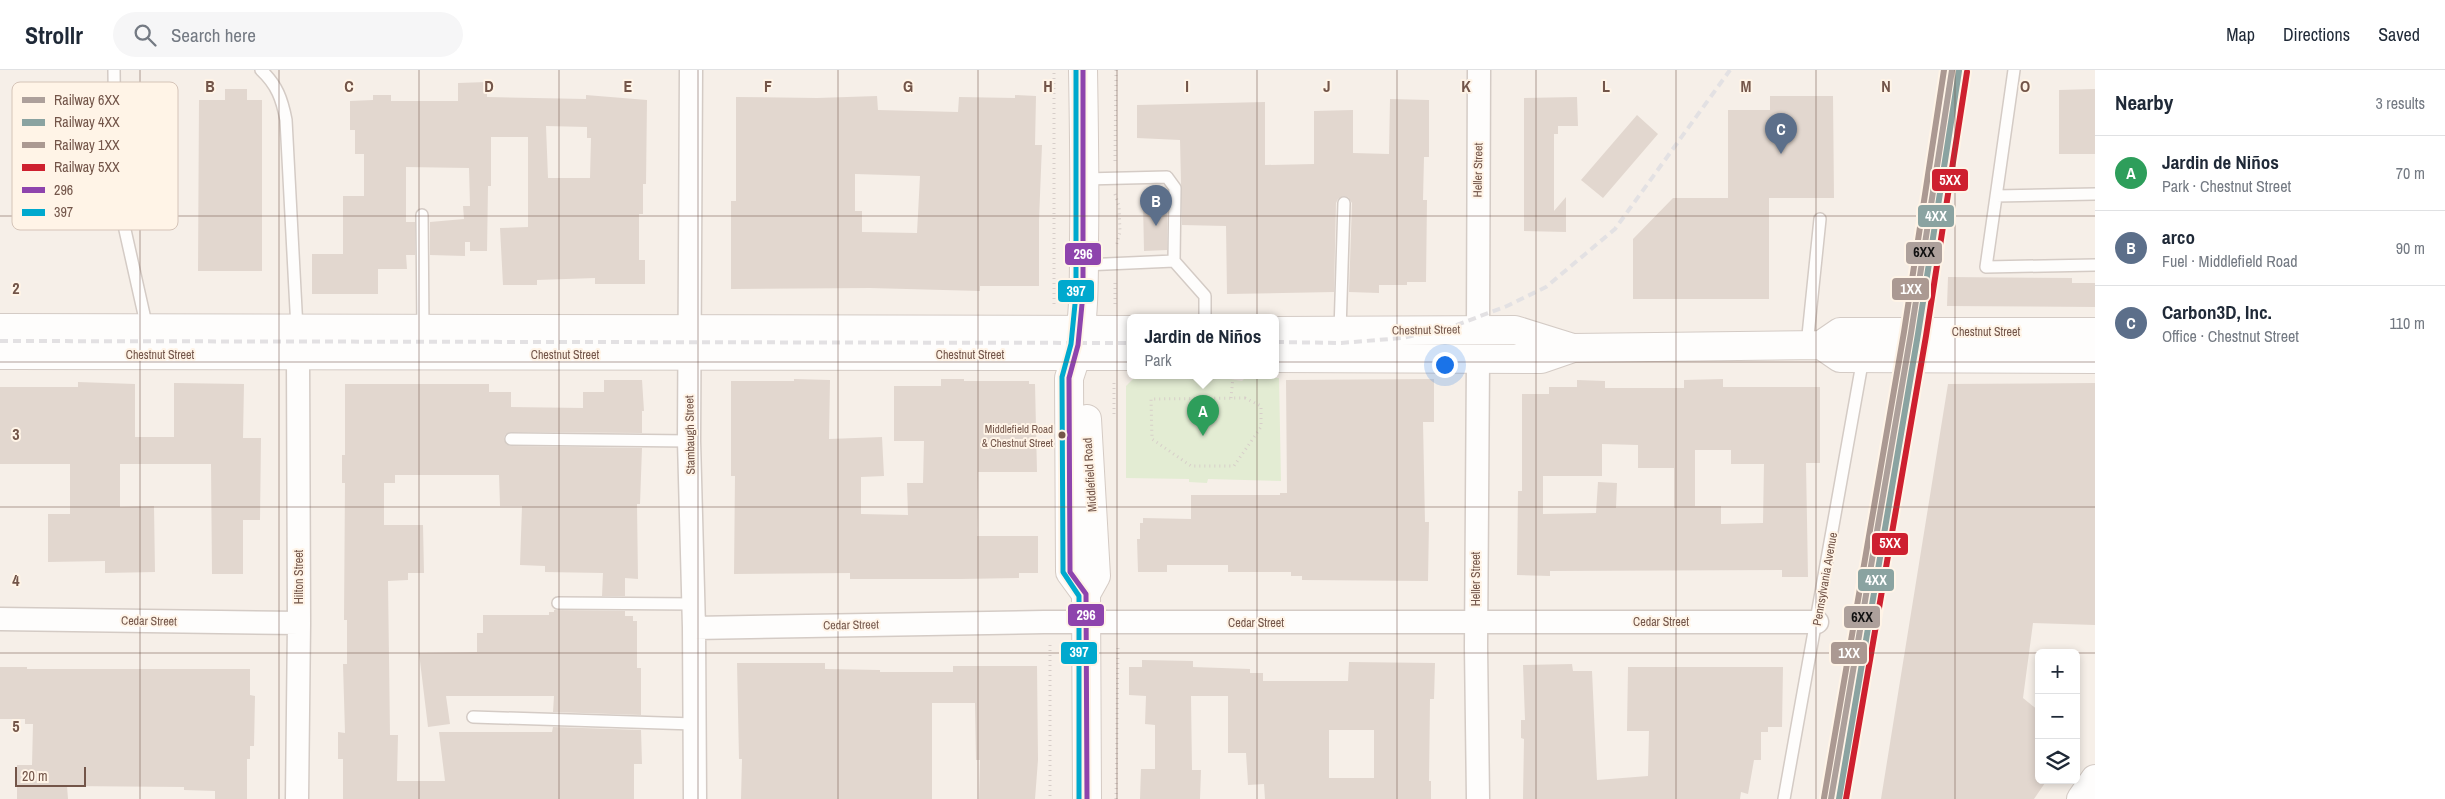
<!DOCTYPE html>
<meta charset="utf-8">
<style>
:root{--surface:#fff;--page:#f6f6f7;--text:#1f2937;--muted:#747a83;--line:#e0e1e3;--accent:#7c3aed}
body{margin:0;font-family:"Archivo Narrow",sans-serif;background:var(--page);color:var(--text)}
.controls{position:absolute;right:15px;bottom:15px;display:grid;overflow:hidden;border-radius:8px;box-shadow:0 2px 8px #0003}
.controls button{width:45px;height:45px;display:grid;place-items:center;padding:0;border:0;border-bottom:1px solid var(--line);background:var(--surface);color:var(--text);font:25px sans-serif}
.scale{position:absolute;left:15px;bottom:12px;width:71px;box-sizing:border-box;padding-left:5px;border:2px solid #735549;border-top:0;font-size:14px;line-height:18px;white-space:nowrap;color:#735549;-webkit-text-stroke:4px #fff4e7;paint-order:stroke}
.you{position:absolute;left:1444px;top:294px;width:18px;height:18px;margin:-12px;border:4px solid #fff;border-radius:50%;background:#1a73e8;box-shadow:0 0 0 8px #1a73e833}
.badge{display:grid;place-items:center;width:32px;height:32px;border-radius:50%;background:var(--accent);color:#fff;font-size:16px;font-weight:700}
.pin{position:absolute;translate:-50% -41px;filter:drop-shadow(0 1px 2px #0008)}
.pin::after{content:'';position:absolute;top:26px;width:18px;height:15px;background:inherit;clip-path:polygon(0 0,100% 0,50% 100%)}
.popup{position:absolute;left:1127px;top:244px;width:152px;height:65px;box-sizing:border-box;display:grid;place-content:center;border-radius:8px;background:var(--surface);filter:drop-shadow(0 1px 4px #0005);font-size:16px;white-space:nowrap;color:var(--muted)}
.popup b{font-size:19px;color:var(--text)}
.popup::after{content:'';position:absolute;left:50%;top:100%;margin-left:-10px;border:10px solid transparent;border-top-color:var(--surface)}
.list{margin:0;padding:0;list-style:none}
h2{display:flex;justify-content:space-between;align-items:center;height:65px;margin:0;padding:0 20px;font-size:21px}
h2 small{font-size:16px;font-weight:400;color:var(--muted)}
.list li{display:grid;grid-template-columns:32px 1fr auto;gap:15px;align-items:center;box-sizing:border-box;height:75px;padding:0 20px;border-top:1px solid var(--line)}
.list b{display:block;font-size:19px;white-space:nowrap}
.list p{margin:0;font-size:16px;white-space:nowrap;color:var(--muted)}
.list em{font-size:16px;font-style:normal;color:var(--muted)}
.icon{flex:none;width:28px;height:28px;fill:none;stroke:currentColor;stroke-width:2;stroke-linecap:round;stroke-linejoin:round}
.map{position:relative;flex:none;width:2095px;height:729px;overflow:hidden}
header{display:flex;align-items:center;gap:30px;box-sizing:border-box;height:70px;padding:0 25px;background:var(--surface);border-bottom:1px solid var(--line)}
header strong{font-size:24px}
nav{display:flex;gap:28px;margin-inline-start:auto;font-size:18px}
.search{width:350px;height:45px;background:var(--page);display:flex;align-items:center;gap:12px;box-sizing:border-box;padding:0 18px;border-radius:28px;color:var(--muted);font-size:19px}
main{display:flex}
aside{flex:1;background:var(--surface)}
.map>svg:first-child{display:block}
.green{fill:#e3ecd3}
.building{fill:#e2d7cf;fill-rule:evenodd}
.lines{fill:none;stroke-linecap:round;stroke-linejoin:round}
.service-casing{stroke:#d4cbc5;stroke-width:14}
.minor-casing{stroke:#d4cbc5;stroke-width:25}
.tertiary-casing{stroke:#d4cbc5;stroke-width:30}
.secondary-casing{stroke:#d5cbc4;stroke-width:30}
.path{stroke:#d7cec9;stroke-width:3;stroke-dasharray:1 4;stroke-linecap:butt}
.service{stroke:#fefdfc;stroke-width:11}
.minor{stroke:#fefdfc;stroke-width:22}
.tertiary{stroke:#fefdfc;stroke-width:28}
.secondary{stroke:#fefdfc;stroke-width:28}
.rail{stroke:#e3e1e3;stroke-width:4;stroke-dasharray:8 5;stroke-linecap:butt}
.bus-1-casing{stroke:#fff4e7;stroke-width:9}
.bus-2-casing{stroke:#fff4e7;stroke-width:9}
.bus-1{stroke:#8e44ad;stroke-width:5}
.bus-2{stroke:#00a9ce;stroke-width:5}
.rail-1-casing{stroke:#fff4e7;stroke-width:10}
.rail-2-casing{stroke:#fff4e7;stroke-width:10}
.rail-3-casing{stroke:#fff4e7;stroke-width:10}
.rail-4-casing{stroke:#fff4e7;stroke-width:10}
.rail-1{stroke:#ada09b;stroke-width:6}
.rail-2{stroke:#8aa3a1;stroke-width:6}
.rail-3{stroke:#ab9992;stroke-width:6}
.rail-4{stroke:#ce202f;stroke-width:6}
.grid{fill:none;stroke:#735549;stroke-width:1;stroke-opacity:0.55}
.bus-dot{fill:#735549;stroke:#fff4e7;stroke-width:2}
.labels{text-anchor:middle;stroke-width:4;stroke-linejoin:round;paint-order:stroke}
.bus-label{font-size:11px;fill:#735549;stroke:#fff4e7;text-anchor:end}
.street-label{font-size:12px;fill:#735549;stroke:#fff4e7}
.key{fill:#fff4e7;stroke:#d5c4b8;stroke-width:1}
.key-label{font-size:14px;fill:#735549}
.grid-label{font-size:16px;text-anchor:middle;font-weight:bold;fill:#735549;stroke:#fff4e7;stroke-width:4;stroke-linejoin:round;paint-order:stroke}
.line-badge{stroke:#fff4e7;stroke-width:2}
.badge-label{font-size:14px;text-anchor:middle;font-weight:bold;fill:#fff}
.pale-badge-label{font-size:14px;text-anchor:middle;font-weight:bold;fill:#111}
</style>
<header>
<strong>Strollr</strong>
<div class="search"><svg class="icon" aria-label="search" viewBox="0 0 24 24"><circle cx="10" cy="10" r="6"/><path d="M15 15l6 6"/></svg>Search here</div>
<nav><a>Map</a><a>Directions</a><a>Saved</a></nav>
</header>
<main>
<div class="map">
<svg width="2095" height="729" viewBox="0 0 2095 729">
<rect width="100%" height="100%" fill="#f6efe8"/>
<!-- green -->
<path class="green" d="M1134 308H1222L1242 311 1245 308H1279L1281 411 1208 409 1207 413 1189 412V409L1126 408V316Z"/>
<!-- building -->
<path class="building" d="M487 12V27L586 29V25L647 30 646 114H643V144H639V190H645V214H595V208L537 210V215H503L500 158 528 157V67H491V116H488L487 181H470V172H465V186L430 185V152L464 149 463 136H470L469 98 406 97V152H415V185H406L407 199H378V224H312V184H343V126H364V84H355V60H350V31L373 30V25H391V31H458V13ZM546 56 587 57V68H591L590 108H548Z
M225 19H247V30H262V201H198L199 30H225Z
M2095 19V84H2059V20Z
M1015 25 1036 26 1035 75H1042L1039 150V216H980V221L870 218 731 219V131H736V27L817 28 877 26 878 40 958 42 959 27 1015 28ZM855 104 920 106 917 163 862 162V141H855Z
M1770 26H1833L1834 128H1769V229H1633V169L1673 128H1728V40H1770Z
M1577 27 1578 56H1558V64H1554V141L1566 127V162L1524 161V28Z
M1390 29 1429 30V87H1424L1423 130H1427L1426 212H1407V215H1379V223L1349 222 1352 133 1348 127 1344 126 1338 129 1336 133 1334 222 1227 224 1226 156 1182 155 1180 70 1137 68V35L1265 32V95L1314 94V41L1353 40V83L1389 84Z
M1637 45 1658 64 1603 128 1581 110Z
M1143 132H1167V180L1144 181Z
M1948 207 2072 208V213H2095V237L1947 236Z
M794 309 830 310 829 369 882 367 884 406 861 407V444L908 445 907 413H923L924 371H894V316H941V309H964V311H1029V314H1035L1037 402H978L977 466H1038V503H1019V508L961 509H850V503L734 504 735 406H731V311H794Z
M1434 309V352H1423L1425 452H1429L1428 511 1302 510V506H1291V502H1228V495H1167V502H1138L1137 469H1140V453H1143V448L1191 449V425H1280V423H1287L1286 310Z
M1723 309V317H1820V393H1806L1808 507H1782V500L1550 501V506L1517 505 1518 421H1522V324H1549V317H1577V310L1605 311V318H1684V310ZM1602 374 1638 375V398H1674V438H1616L1617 413 1598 412 1596 443 1543 444V406H1602ZM1695 380H1731V394H1764L1763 453 1721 454V436H1695Z
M604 310H642L644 341H642V363L511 362 505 365 504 369 507 375 511 376 642 378 640 434H637L638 509 625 508V526H602L603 503 545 502V496L520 495 522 436H500L499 405H395V413H384V455H423L424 503H408V510L388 511 390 665H398L397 711H445L439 662H552L553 657 641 660 642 694H634V729H343V689H338V662L345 663 343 594H347V550H344L345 413H342V385H345V314H489V322H511V337L583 338V322H604Z
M78 312 135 314V367H174V313L244 314 243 368H261L260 450H243V504H212L211 394H120V437L154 436 155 502 105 503V491L48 492V444H70V394H0V317H78Z
M2095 313V555L2033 553 2023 628 2039 641V710H2047L2034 729H1881L1948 314Z
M554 540 625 541V546H633V551H637V598H641V645L553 642 554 626H446L450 654 428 657 419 583 477 582V563H483V545H549V542H554Z
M1142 590 1193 591V597L1250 599V603H1263V611H1348L1349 592 1435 593 1434 629H1430L1429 711H1431V729H1265L1264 714 1248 715 1246 683H1228V626H1191L1192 700H1201L1200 729H1140L1141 699H1155V655L1145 654 1146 626 1129 625V597H1142ZM1329 660H1374V708H1329Z
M737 593H825V599L880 600V602H953V596H1037L1038 690 1035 729H979L980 690H976L975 633H932V729H741L742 689H739Z
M1572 594 1573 601H1592L1597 710 1648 706 1649 661H1627L1628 597H1783L1782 657H1768V662H1761V690H1754L1748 724 1741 722 1740 729H1523L1524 669 1521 668V650H1525L1523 595Z
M0 597H27V599H250V625L255 626 254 676H250V689H247V729H215V721L184 720V717L67 716 68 729H17V695H32L33 654H25V649H0Z"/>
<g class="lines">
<!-- service casing -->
<g class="service-casing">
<path id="service" d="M114 0 115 91 123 151 147 258
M261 0C277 15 282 29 286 50L297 259
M2014 0 1986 197 2095 195
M1996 126 2095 124
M422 145 423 259
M1174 191 1205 226V247
M1084 195 1174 191 1175 118 1167 107 1085 109
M1340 261 1344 133
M1807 275 1820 149
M511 369 689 371
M558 533 694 534
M473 647 694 654
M1784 729 1863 288"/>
</g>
<!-- minor casing -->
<g class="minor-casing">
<path id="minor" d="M691 0 689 371 694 558 695 729
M1478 260 1479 0
M0 549 299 553
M694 558 1044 552H1817
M297 729 299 553 298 285
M1478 729 1476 577 1478 289"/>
</g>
<!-- tertiary casing -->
<g class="tertiary-casing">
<path id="tertiary" d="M0 258 1130 260
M1276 261 1515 260 1573 278
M1821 275 1840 262H2095
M0 285 1130 286
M1276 288 1541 289 1573 278 1821 275 1840 288 2095 289
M2081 729 2095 709"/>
</g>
<!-- secondary casing -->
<g class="secondary-casing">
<path id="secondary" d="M1083 0C1084 57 1085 115 1084 172 1084 218 1085 265 1069 308L1070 502 1086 524
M1087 729 1086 524 1096 506 1087 349"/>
</g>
<!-- path -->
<path class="path" d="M1115 91 1116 0
M1115 124 1119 136 1120 162 1116 177
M1054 234V0
M1115 234V210
M1231 328 1233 307
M1245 328 1261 336V357L1234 396H1191L1152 369 1151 329Z
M1114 344V310
M1050 575V729
M1116 729 1118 575"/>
<!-- service -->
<use href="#service" class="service"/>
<!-- minor -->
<use href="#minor" class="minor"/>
<!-- tertiary -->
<use href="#tertiary" class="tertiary"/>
<!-- secondary -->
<use href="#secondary" class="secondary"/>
<!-- rail -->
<path class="rail" d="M0 271 1130 273
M1276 272 1341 273 1402 268 1446 259 1507 236 1546 217 1615 159 1730 0"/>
<!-- bus-1 casing -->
<g class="bus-1-casing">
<path id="bus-1" d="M1083 0V224L1078 275 1069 308 1070 502 1086 524 1087 729"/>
</g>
<!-- bus-2 casing -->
<g class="bus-2-casing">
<path id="bus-2" d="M1076 0V224L1071 274 1062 307 1063 502 1079 526V729"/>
</g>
<!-- bus-1 -->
<use href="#bus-1" class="bus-1"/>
<!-- bus-2 -->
<use href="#bus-2" class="bus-2"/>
<!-- rail-1 casing -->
<g class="rail-1-casing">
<path id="rail-1" d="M1831 729 1911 263 1952 0"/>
</g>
<!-- rail-2 casing -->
<g class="rail-2-casing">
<path id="rail-2" d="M1839 729 1918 264 1959 1"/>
</g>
<!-- rail-3 casing -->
<g class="rail-3-casing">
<path id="rail-3" d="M1824 728 1904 262 1944 0"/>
</g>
<!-- rail-4 casing -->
<g class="rail-4-casing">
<path id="rail-4" d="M1846 729 1926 266 1967 2"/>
</g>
<!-- rail-1 -->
<use href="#rail-1" class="rail-1"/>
<!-- rail-2 -->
<use href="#rail-2" class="rail-2"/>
<!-- rail-3 -->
<use href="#rail-3" class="rail-3"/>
<!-- rail-4 -->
<use href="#rail-4" class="rail-4"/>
</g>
<!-- grid -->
<path class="grid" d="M140 0V729M279 0V729M419 0V729M559 0V729M698 0V729M838 0V729M978 0V729M1117 0V729M1257 0V729M1397 0V729M1536 0V729M1676 0V729M1816 0V729M1955 0V729M0 146H2095M0 292H2095M0 437H2095M0 583H2039M2076 583H2095"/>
<!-- markers -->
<circle class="bus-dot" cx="1062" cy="365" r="4.5"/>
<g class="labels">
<!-- bus labels -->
<g class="bus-label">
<text x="1053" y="363">Middlefield Road<tspan x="1053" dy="14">&amp; Chestnut Street</tspan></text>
</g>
<!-- street labels -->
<g class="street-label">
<text transform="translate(1478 100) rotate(-89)" y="4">Heller Street</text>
<text transform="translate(1426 260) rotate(-1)" y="4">Chestnut Street</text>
<text x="1986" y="266">Chestnut Street</text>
<text x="160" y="289">Chestnut Street</text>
<text x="565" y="289">Chestnut Street</text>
<text x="970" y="289">Chestnut Street</text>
<text transform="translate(690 365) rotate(-91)" y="4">Stambaugh Street</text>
<text transform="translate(1090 405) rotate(-94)" y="4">Middlefield Road</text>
<text transform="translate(299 507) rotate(-90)" y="4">Hilton Street</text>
<text transform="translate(1476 509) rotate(-90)" y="4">Heller Street</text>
<text transform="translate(1825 509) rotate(-80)" y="4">Pennsylvania Avenue</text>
<text transform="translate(149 551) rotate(1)" y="4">Cedar Street</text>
<text x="1661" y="556">Cedar Street</text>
<text x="1256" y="557">Cedar Street</text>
<text transform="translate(851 555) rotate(-1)" y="4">Cedar Street</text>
</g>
</g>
<!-- legend -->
<rect x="12" y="12" width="166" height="148" rx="8" class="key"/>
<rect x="22" y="27" width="23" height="6" fill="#ada09b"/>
<rect x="22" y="49" width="23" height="7" fill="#8aa3a1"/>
<rect x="22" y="72" width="23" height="6" fill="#ab9992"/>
<rect x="22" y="94" width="23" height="7" fill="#ce202f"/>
<rect x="22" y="117" width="23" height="6" fill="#8e44ad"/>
<rect x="22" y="139" width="23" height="7" fill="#00a9ce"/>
<g class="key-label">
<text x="54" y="35">Railway 6XX</text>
<text x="54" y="57">Railway 4XX</text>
<text x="54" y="80">Railway 1XX</text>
<text x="54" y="102">Railway 5XX</text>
<text x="54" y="125">296</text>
<text x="54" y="147">397</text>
</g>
<g class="grid-label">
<text x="210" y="22">B</text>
<text x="349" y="22">C</text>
<text x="489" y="22">D</text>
<text x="628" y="22">E</text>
<text x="768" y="22">F</text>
<text x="908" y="22">G</text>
<text x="1048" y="22">H</text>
<text x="1187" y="22">I</text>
<text x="1327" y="22">J</text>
<text x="1466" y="22">K</text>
<text x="1606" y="22">L</text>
<text x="1746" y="22">M</text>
<text x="1886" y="22">N</text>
<text x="2025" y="22">O</text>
<text x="16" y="224">2</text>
<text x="16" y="370">3</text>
<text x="16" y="516">4</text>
<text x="16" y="662">5</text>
</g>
<g class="line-badge">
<rect x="1931" y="98" width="38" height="24" rx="5" fill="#ce202f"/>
<rect x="1917" y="134" width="38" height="24" rx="5" fill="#8aa3a1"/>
<rect x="1905" y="171" width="38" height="24" rx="5" fill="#ada09b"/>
<rect x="1064" y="172" width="38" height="24" rx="5" fill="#8e44ad"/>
<rect x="1891" y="207" width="39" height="24" rx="5" fill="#ab9992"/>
<rect x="1057" y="209" width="38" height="24" rx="5" fill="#00a9ce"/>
<rect x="1871" y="462" width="38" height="24" rx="5" fill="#ce202f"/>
<rect x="1857" y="498" width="38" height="24" rx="5" fill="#8aa3a1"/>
<rect x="1067" y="533" width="38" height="24" rx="5" fill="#8e44ad"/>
<rect x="1843" y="535" width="38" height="24" rx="5" fill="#ada09b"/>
<rect x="1060" y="571" width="38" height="24" rx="5" fill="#00a9ce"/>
<rect x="1830" y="571" width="38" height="24" rx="5" fill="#ab9992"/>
</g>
<g class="badge-label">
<text x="1950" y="115">5XX</text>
<text x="1936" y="151">4XX</text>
<text x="1083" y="189">296</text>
<text x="1911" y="224">1XX</text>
<text x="1076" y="226">397</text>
<text x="1890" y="478">5XX</text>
<text x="1876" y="515">4XX</text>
<text x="1086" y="550">296</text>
<text x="1079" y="587">397</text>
<text x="1849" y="588">1XX</text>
</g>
<g class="pale-badge-label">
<text x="1924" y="187">6XX</text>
<text x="1862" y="552">6XX</text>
</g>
</svg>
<div class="controls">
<button>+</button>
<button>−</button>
<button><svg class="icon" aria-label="layers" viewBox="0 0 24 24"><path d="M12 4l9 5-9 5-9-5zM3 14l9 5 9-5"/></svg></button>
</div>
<div class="scale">20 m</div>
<div class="you"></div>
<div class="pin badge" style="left:1203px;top:366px;background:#2e9e5b">A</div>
<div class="popup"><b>Jardin de Niños</b>Park</div>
<div class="pin badge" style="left:1156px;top:156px;background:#5c6f8a">B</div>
<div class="pin badge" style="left:1781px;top:84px;background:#5c6f8a">C</div>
</div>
<aside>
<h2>Nearby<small>3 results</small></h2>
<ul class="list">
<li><span class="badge" style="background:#2e9e5b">A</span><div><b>Jardin de Niños</b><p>Park · Chestnut Street</p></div><em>70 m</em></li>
<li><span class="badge" style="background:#5c6f8a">B</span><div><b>arco</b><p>Fuel · Middlefield Road</p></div><em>90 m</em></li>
<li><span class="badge" style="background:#5c6f8a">C</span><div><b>Carbon3D, Inc.</b><p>Office · Chestnut Street</p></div><em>110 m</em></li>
</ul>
</aside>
</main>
